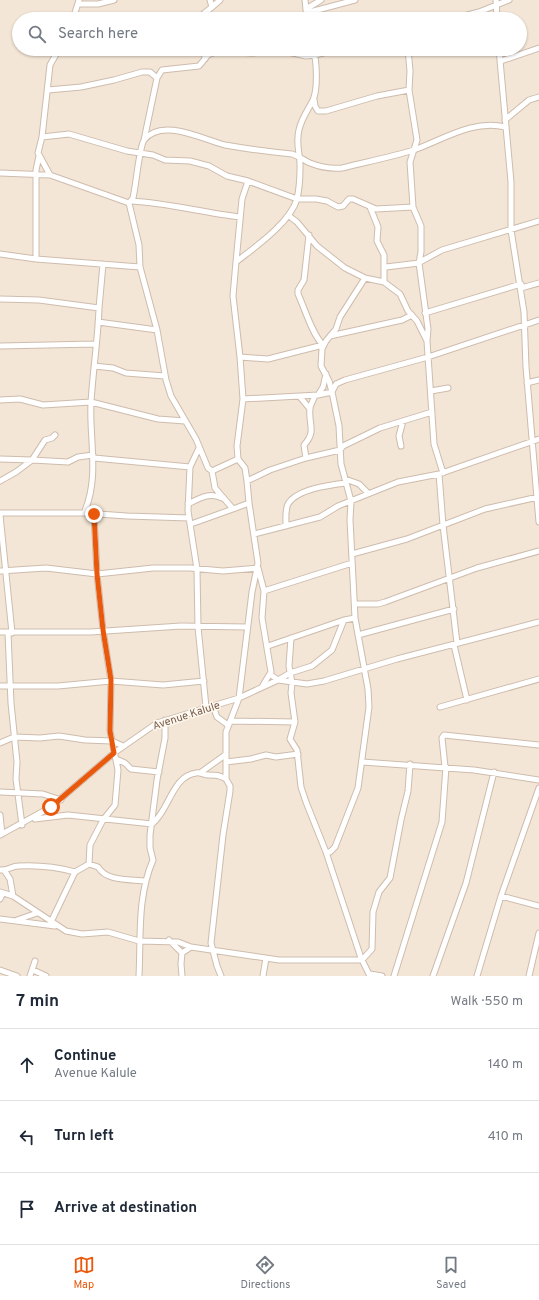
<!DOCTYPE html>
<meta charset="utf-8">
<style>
:root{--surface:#fff;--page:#f2f2f3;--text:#1f2937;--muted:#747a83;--line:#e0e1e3;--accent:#ea580c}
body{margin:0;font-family:Overpass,sans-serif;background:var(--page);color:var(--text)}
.stop{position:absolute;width:12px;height:12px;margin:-9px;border:3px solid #ea580c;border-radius:50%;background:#fff}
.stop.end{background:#ea580c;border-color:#fff;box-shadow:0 1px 4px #0008}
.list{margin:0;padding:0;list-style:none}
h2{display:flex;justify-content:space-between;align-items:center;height:52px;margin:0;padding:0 16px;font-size:17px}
h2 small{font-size:13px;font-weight:400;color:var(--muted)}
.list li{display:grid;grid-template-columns:26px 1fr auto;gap:12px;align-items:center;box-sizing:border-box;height:72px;padding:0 16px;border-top:1px solid var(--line)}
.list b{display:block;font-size:15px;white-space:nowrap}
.list p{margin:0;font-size:13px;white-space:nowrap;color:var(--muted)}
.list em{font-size:13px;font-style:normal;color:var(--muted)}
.icon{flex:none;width:22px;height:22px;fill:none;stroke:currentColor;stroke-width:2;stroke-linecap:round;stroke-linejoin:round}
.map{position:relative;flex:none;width:539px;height:976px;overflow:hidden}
.search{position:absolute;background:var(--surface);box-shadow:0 1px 3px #0004;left:12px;right:12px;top:12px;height:44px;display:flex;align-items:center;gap:10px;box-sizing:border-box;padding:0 14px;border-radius:22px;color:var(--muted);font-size:15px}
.sheet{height:268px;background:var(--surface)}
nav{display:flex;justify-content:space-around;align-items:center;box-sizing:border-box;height:56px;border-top:1px solid var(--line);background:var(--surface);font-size:11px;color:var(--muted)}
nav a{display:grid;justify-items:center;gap:2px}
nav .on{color:var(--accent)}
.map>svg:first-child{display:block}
.residential{fill:#f3e6d6;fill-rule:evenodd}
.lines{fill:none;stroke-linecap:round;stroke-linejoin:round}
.minor-casing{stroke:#cebcad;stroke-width:7}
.minor{stroke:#fff;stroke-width:5}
.route{stroke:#ea580c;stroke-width:5}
.labels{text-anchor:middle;stroke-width:3;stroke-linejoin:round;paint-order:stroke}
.street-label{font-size:11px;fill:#755b4c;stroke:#fef8ee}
</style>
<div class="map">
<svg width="539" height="976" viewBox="0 0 539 976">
<rect width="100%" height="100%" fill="#fcf4e7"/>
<!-- residential -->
<path class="residential" d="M0 0H539V976H0ZM19 19H520V49H19Z"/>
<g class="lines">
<!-- minor casing -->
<g class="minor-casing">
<path id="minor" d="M305 0 307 19
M496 0 497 19
M79 4H98L114 0
M212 7 220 0
M306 9 321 0
M306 13 355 0
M73 19 79 0
M197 19 212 7 210 0
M452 19 479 12 509 0
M59 49 50 65 42 137 38 153 50 175 129 203 139 245 140 267 157 330 166 380 171 396 196 439 208 468 212 471 215 488 233 509 249 503
M204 49 205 59
M408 49 410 71 409 90
M499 49 511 182V230L524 312 526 367 539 522
M501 61 539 48
M48 90 81 87 114 80 142 72H150L157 78
M314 99 315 106 318 111H326L377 96 409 90 417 140 410 162 413 207
M505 120 529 100 539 97
M42 137 69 134 127 151 153 155 165 160 190 161 209 166 227 176 248 181 297 199H316L327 201 338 207 343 206 349 199H353L376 209 413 207 421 226V252L419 263 428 329 427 341 434 444 443 473
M144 140 157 78 162 70 199 66 208 55 220 50 251 53 284 51 306 56 315 55 339 49
M39 156 36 170V259L140 267
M0 173 50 175
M132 201C169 203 203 213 240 217
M129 203 133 198C136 186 139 148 144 140 162 117 204 140 225 145 248 149 270 152 292 154 299 156 303 160 310 163 320 167 331 169 342 168 366 162 391 157 414 150 442 140 474 119 505 127
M370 207 378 227 377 241 384 255V282
M289 216 297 222 317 246 345 268 365 278 384 282 400 294 408 311 417 321 427 341
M309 235 304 280 298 290V294C305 309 312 334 323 345
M0 254 36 259
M236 262 242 199 248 181
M420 262 442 250 539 221
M386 267 419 263
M521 288 539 283
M0 299 39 300 99 308C98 339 93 370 91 402 89 439 100 477 84 513
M99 308 103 264
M425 313 521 284
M98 322 157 330
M330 336 402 320 412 315
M0 346 95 344
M240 357 268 359 323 345
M94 366 113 368 126 373 165 376
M527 383 539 380
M431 391 448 388
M318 395 332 392 329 381 321 366 322 349 326 341 336 329 340 317 365 278
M300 397 310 409
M243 399 318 395 323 387 326 374
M0 400 20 399 43 405 91 402 158 419 185 421
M401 446 399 436 403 421
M199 448 190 467 188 511 197 569 198 627 206 707
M94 458 190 467
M306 458 340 450 343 446 380 428 432 412
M0 459 32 460 45 440 52 438 55 435
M212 471 238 459
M439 474 443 525 457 643
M345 479 359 484 368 493
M0 481 16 472 32 460 68 462 78 457 93 455
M247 481 270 470 306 458 304 445C317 431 308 424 310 408 311 404 313 400 315 396
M188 504C200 498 209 492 222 498
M0 513H84L127 516 189 518
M0 515 12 633
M191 524 233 509
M286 526C286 519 285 510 288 504 297 489 330 485 346 483
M254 534 320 517 338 506 398 482 439 474 539 439
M352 554 407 539 485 509 538 497
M0 571 46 568 97 574 153 568H190L223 571 258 568 264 591
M355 604H378L385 602 477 568 539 551
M0 632H91L181 626 247 627
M8 633 11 703 17 762 16 779 22 825
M358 635 454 609
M291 638 289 666 292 683 291 693 295 722 290 739 297 750 301 787 306 802 326 852 361 958 370 976
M454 645 467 700
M268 646 344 620 355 618
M271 675 278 680 290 673 312 666 332 650 344 620
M263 685 271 672 262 618 264 591 352 563
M0 686H58L111 681 163 685 204 681
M213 706 217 717 228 725
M440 707 539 679
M230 721 295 722
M0 743 14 737 40 738 59 736 85 740 112 741 123 746
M116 759 125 763 131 769 159 772
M226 762 251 759 266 755 276 757 298 754
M362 762 474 770 539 780
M445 767 442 738 444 735 539 745
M200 773 225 755
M226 779V732L239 698 252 592 258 563 249 503 247 481 245 468 238 459 237 446 243 399 240 357 233 296 236 262C255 247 290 223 297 199 299 190 300 179 300 169 301 155 295 145 299 130 301 119 308 110 313 100 318 89 317 61 313 49
M0 792 43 794 61 800
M0 815 2 834
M35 819 68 815 152 824C169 811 172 776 196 773 200 772 204 775 208 775 215 775 220 775 226 779L230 786V791L223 835 211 943 217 966 221 976
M0 835 51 807 114 753 157 723 239 698 278 680 307 684 324 681 397 659 539 622
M326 852H330L335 847 358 788 369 707 368 689 355 618 350 520 351 501 341 464 339 426 332 392 336 384 345 380 428 357 539 320
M89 864 90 845 103 820 115 805 118 770 110 731 111 681 103 630 97 574 94 514
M0 870C7 871 12 866 18 866 37 865 57 867 75 872
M4 870 10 879 13 896
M0 892 13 896 66 931 82 934 108 932 139 941 178 942 191 947
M501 896 539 906
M0 899 3 893
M0 919 55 926
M17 920 37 913
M51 922 75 872 89 864 98 867C107 882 130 879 146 881
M169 940 182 953
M362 960 372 949 373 912 379 892 390 878 401 820 408 791 410 764
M0 970 17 976
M33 970 46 976
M370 974 382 976
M30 976 35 961
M139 976C141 936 137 897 153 860L150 848V835L157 780 165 738V720
M182 976 181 964 182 953 191 947 279 960H362
M263 976 266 958
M394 976 442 822 446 767
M433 976 466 883 494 772
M477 976 501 896 539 788
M529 976 539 933"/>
</g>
<!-- minor -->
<use href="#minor" class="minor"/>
</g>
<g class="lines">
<!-- route -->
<path class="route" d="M51 807 114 753 110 731 111 680 103 630 97 574 94 514"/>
</g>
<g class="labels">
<!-- street labels -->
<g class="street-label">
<text transform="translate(186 715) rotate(-18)" y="4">Avenue Kalule</text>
</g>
</g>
</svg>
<div class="stop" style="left:51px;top:807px"></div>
<div class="stop end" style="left:94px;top:514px"></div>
<div class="search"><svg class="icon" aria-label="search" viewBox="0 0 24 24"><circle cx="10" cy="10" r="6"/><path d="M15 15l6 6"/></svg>Search here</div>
</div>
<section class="sheet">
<h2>7 min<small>Walk · 550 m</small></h2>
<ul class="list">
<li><svg class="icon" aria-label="ahead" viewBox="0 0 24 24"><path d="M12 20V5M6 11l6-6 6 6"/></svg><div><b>Continue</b><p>Avenue Kalule</p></div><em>140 m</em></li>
<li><svg class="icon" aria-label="left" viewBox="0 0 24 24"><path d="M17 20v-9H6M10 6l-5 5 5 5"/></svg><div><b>Turn left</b></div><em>410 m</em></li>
<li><svg class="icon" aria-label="arrive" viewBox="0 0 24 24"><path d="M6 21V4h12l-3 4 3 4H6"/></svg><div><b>Arrive at destination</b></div></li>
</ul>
</section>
<nav>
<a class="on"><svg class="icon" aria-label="map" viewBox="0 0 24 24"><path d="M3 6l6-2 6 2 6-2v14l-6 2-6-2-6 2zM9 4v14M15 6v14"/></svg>Map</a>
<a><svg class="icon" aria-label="directions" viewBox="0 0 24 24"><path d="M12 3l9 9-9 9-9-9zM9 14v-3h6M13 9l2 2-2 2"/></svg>Directions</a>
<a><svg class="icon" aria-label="saved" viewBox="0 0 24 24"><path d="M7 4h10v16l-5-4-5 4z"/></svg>Saved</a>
</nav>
